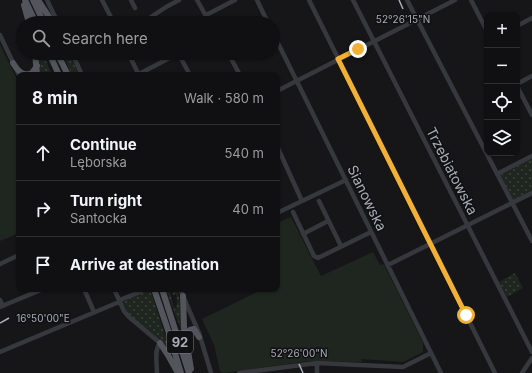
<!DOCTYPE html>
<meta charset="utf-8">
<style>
:root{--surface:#101012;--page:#1e1e20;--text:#f1f3f6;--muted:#9c9d9f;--line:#303032}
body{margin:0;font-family:Inter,sans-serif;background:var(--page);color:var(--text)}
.controls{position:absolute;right:12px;top:12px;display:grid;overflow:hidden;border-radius:8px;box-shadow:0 1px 3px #0004}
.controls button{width:36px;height:36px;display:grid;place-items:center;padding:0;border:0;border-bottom:1px solid var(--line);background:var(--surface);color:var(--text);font:20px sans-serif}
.stop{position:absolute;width:12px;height:12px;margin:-9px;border:3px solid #f2b134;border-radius:50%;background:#fff}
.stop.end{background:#f2b134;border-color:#fff;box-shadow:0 1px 4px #0008}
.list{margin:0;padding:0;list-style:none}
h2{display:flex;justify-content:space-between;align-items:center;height:52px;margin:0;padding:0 16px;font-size:17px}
h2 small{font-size:13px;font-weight:400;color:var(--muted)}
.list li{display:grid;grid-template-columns:26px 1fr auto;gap:12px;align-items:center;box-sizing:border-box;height:56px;padding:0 16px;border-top:1px solid var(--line)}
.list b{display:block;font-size:15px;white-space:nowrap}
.list p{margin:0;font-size:13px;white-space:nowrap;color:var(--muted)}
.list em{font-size:13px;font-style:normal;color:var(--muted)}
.icon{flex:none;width:22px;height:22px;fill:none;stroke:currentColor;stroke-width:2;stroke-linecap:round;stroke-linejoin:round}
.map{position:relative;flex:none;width:532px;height:373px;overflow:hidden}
.search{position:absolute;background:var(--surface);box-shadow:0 1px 3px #0004;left:16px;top:16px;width:264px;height:44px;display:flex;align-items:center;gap:10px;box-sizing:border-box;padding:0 14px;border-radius:22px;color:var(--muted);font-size:15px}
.panel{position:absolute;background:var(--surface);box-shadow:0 1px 3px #0004;left:16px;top:72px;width:264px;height:220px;border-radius:8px}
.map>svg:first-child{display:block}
.grass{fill:url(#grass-dots)}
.garden{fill:#1e261f}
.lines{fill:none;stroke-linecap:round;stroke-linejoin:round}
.minor{stroke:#37383d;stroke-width:4.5}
.major{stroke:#53555c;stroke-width:6}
.route{stroke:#f2b134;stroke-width:5}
.ticks{fill:none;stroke:#a8adb8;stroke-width:1.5}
.labels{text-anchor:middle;stroke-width:3;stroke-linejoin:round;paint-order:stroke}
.shield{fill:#111113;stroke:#7b7e86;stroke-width:1}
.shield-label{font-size:13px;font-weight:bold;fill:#a8adb8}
.street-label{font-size:14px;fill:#a8adb8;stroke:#111113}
.ticks-label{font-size:10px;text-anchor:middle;fill:#a8adb8;stroke:#111113;stroke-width:3;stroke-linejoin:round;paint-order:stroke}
</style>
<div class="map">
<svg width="532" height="373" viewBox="0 0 532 373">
<defs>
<pattern id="grass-dots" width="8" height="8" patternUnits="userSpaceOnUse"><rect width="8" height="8" fill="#1e261f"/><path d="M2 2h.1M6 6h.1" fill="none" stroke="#3c433d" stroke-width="1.8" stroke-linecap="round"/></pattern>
</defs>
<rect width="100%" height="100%" fill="#161618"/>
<!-- grass -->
<path class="grass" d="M37 53H43L52 75H38Z
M62 53H69L79 75H72Z
M532 158V192L513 201 500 175Z
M515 273 523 288 507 297 499 282Z
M143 289H150L173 359 129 314 122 301Z
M166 289H169L174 307 176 308 177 300 176 294 173 295 172 293 175 289H177L179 297 183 333H182Z"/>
<!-- garden -->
<path class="garden" d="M0 44 19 84V233L0 241Z
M291 217 321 276 373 252 380 265 384 264 423 343V352L403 362 361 359 362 362 309 361 223 373 220 371 214 345 202 319 263 289H277V282L280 281 277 275V223Z"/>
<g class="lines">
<!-- minor -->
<path class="minor" d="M47 0 58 23
M102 0 114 23
M131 0 135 8
M197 0 210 23
M257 0 268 23
M309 0 495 373
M353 0 532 352
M407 0 532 241
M471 0 487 31
M206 15 235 0
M142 23 166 7 179 0
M517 26 532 18
M273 33 441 373
M0 35 19 75
M72 53 82 75
M128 53 139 75
M178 53 190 75
M228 53 240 75
M139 74 179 53
M517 84 532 76
M517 86 532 115
M277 91 455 0
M277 146 302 201
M497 174 532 156
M319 201 341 246
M293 212 314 256 318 258 371 232
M277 213 346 180
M303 234 328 221
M0 264 19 255
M388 265 532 193
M84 289 94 312
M114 289 124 311 129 317 160 343C154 350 157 364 157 373
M180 289 199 333 211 373
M122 299 140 292 143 289
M0 300 3 306
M0 307 43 289
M0 352 119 302
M239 373 317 363 403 367 431 353
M317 373V363
M522 373 532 358"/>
<!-- major -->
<path class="major" d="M25 0 36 23
M33 0 44 23
M38 0 53 23
M24 5 29 23
M35 53 37 75
M49 53 59 75
M57 53 68 75
M13 63C18 71 23 77 32 73L37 66
M154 289 167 327 181 373
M162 289 189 373
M183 296 184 327 191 369
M185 335 190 330 194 329 199 337
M160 343 169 357 178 373"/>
</g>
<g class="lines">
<!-- route -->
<path class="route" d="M358 49 338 59 466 315"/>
</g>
<!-- ticks -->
<path class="ticks" d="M399 0 403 9M0 323 9 318M299 364 303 373"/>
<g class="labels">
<!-- shield labels -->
<rect class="shield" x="167" y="331" width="26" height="22" rx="3"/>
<g class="shield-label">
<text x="180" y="347">92</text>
</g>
<!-- street labels -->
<g class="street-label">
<text transform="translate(452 171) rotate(63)" y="5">Trzebiatowska</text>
<text transform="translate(367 198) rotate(64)" y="5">Sianowska</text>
</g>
</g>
<g class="ticks-label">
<text x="403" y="23">52°26'15"N</text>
<text x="43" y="322">16°50'00"E</text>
<text x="299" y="357">52°26'00"N</text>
</g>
</svg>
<div class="controls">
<button>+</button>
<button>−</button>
<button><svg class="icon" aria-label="locate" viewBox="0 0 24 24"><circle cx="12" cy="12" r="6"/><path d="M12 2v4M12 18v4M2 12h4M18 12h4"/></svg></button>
<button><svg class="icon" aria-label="layers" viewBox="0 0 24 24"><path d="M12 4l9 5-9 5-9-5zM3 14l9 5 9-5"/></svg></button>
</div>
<div class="stop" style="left:466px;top:315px"></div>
<div class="stop end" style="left:358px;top:49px"></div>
<div class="search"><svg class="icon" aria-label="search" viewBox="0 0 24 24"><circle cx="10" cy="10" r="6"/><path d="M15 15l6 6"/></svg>Search here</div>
<section class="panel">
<h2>8 min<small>Walk · 580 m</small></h2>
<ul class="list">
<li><svg class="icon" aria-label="ahead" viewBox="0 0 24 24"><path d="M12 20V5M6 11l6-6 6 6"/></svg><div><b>Continue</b><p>Lęborska</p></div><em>540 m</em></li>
<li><svg class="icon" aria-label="right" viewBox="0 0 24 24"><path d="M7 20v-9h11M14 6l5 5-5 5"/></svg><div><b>Turn right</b><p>Santocka</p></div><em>40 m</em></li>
<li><svg class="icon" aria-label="arrive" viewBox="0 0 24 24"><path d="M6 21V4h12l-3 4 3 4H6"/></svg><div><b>Arrive at destination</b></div></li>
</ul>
</section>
</div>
